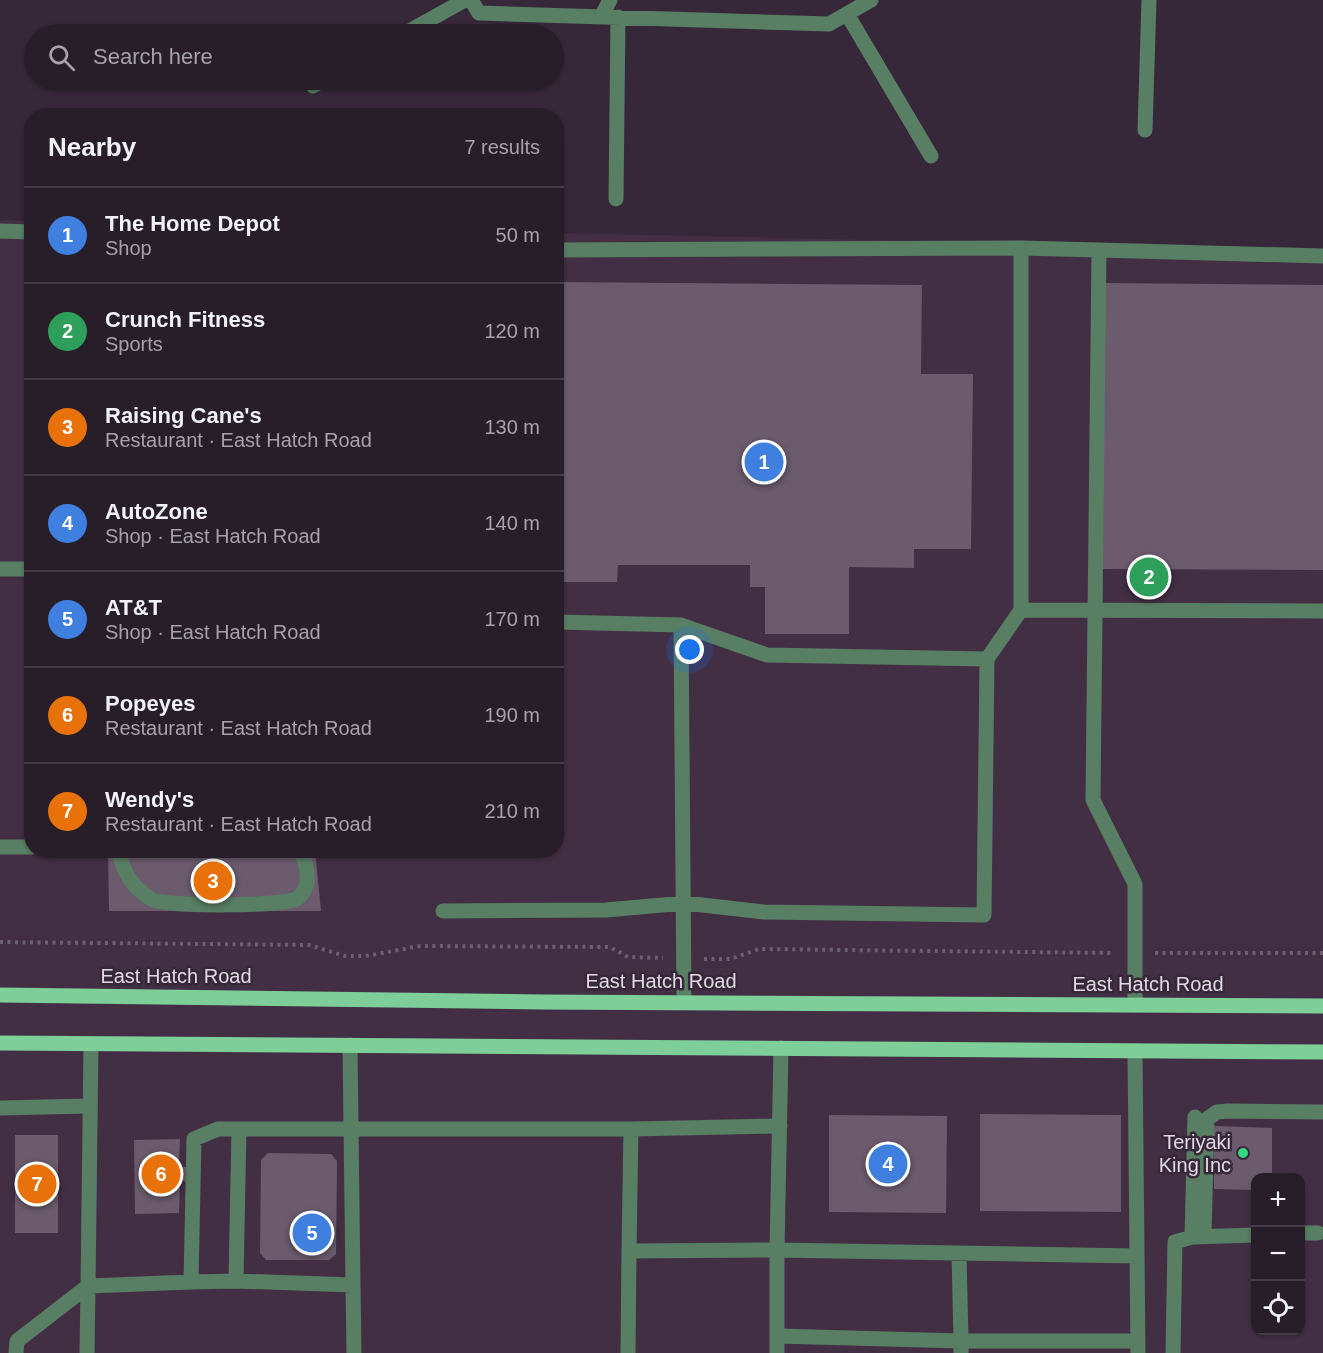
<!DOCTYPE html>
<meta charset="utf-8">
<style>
:root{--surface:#281e2a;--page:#302732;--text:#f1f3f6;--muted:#a5a2a8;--line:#443c47;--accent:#2563eb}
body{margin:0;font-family:Arial,sans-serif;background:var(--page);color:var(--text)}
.controls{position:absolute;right:18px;bottom:18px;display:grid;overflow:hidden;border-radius:12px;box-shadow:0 2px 4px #0004}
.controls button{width:54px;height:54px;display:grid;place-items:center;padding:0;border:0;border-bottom:2px solid var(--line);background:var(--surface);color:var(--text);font:30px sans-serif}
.you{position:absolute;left:690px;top:650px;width:21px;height:21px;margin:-15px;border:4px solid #fff;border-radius:50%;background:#1a73e8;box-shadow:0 0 0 9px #1a73e833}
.badge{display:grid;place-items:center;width:39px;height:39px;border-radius:50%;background:var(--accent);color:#fff;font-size:20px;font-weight:700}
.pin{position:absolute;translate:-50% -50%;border:3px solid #fff;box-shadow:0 2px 6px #0006}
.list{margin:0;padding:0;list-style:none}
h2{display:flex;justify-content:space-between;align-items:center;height:78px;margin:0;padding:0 24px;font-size:26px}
h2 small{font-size:20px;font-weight:400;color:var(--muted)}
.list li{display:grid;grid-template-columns:39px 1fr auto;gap:18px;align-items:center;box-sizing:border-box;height:96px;padding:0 24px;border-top:2px solid var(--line)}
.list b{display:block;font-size:22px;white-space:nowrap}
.list p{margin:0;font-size:20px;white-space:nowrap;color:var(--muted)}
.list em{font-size:20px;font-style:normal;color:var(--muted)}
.icon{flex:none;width:33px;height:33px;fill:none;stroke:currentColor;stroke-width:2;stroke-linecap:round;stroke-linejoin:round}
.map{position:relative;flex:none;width:1323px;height:1353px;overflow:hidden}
.search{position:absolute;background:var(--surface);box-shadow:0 2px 4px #0004;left:24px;top:24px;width:540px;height:66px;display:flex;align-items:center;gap:15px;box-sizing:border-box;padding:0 21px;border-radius:33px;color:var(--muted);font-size:22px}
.panel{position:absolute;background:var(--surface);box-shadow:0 2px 4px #0004;left:24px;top:108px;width:540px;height:750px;border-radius:24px}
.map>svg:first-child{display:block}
.built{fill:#422f44;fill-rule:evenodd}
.building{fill:#6b5b6d}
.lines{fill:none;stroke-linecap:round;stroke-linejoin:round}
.path{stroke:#6c5f6e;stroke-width:4;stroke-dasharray:3 4.5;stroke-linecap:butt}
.minor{stroke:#587e64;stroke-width:15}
.major{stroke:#7dce99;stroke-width:15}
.poi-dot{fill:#34d881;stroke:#362838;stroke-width:2}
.labels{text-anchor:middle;stroke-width:5;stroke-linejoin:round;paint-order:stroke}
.street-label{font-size:20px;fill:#e2d8e3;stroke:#362838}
.poi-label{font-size:20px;fill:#e2d8e3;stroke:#362838;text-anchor:end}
</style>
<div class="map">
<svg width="1323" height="1353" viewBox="0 0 1323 1353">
<rect width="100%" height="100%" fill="#362838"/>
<!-- built -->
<path class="built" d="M0 220 31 221 32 850H556L557 233 1323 250V1353H0ZM1256 1178H1300V1330H1256Z"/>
<!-- building -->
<path class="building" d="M556 282 922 285 921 374H973L971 549H914V568L849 567V634H765V587H750V565H618L617 582H556Z
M1102 283 1323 285V570L1100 569Z
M108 850H315L321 911H109Z
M980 1114 1121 1115V1212L980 1211Z
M829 1115 947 1116 946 1213 829 1212Z
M1214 1126 1272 1128V1178H1256V1190L1214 1189Z
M15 1135H58V1233H15Z
M180 1139 179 1167H187V1182L180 1181 179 1213 135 1214 134 1140Z
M268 1153 331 1154 337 1161 336 1254 329 1260H266L260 1253 261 1160Z"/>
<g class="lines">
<!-- path -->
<path class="path" d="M0 942 309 945 345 956H366L420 946 610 947 628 957 663 958
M1155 953H1323
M704 959H731L759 949 1114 953"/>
<!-- minor -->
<path class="minor" d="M471 0 479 13 829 24 871 0
M847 14 931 156
M601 17 610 0
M404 34 465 0
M313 86 324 80
M1145 130 1149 0
M616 199 618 17
M0 231 32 232
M556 250 1021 248 1099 250
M0 569H32
M1021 610V248
M556 622 681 625 767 655 987 659
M681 625 684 1002
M0 847H32
M119 850C122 871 133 888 151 899 165 907 285 907 298 898 313 886 307 865 300 850
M443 911 606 910 685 903 764 912 984 915 987 659 1021 610 1323 611
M1135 1005V884L1093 800 1099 250 1323 256
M91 1044 88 1286 191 1282
M1135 1051 1138 1353
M0 1108 89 1106
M1195 1117 1192 1237 1256 1235
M780 1126 631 1129 629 1251 777 1250 781 1048
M239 1129 236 1281 353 1285 350 1045
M1300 1233H1318
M1204 1236 1207 1119 1217 1112 1228 1111 1323 1112
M236 1281 191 1282 194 1139 218 1129H631
M353 1285 354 1353
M777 1336 961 1341 959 1253
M16 1353 17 1341 88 1286 87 1353
M628 1353 629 1251
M777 1353V1250L1137 1256
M961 1353V1341H1138
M1173 1353 1175 1242 1192 1237"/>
<!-- major -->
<path class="major" d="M0 995 542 1002 1323 1006
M0 1043 1323 1052"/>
</g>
<!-- markers -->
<circle class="poi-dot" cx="1243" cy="1153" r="6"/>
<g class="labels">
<!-- street labels -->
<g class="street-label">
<text x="176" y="983">East Hatch Road</text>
<text x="661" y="988">East Hatch Road</text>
<text x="1148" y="991">East Hatch Road</text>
</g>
<!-- poi labels -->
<g class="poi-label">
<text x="1231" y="1149">Teriyaki<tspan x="1231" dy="23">King Inc</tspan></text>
</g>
</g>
</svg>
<div class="controls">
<button>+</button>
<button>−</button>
<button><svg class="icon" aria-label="locate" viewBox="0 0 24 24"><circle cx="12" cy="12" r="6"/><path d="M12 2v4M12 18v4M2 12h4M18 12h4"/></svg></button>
</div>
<div class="you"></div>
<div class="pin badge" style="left:764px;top:462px;background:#3f7fe0">1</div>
<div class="pin badge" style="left:1149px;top:577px;background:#2e9e5b">2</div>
<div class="pin badge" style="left:213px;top:881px;background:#e8710a">3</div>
<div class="pin badge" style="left:888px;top:1164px;background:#3f7fe0">4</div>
<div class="pin badge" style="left:312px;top:1233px;background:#3f7fe0">5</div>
<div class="pin badge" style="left:161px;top:1174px;background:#e8710a">6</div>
<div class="pin badge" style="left:37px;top:1184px;background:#e8710a">7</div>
<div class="search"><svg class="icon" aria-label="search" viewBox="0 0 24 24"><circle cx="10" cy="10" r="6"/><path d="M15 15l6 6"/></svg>Search here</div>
<section class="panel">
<h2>Nearby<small>7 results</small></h2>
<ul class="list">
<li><span class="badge" style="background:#3f7fe0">1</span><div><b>The Home Depot</b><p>Shop</p></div><em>50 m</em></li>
<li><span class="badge" style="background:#2e9e5b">2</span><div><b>Crunch Fitness</b><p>Sports</p></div><em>120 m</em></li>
<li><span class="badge" style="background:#e8710a">3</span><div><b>Raising Cane's</b><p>Restaurant · East Hatch Road</p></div><em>130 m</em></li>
<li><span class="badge" style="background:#3f7fe0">4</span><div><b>AutoZone</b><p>Shop · East Hatch Road</p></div><em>140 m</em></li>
<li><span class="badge" style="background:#3f7fe0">5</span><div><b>AT&amp;T</b><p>Shop · East Hatch Road</p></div><em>170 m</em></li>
<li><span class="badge" style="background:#e8710a">6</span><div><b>Popeyes</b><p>Restaurant · East Hatch Road</p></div><em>190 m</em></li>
<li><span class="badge" style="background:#e8710a">7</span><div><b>Wendy's</b><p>Restaurant · East Hatch Road</p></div><em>210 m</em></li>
</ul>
</section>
</div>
